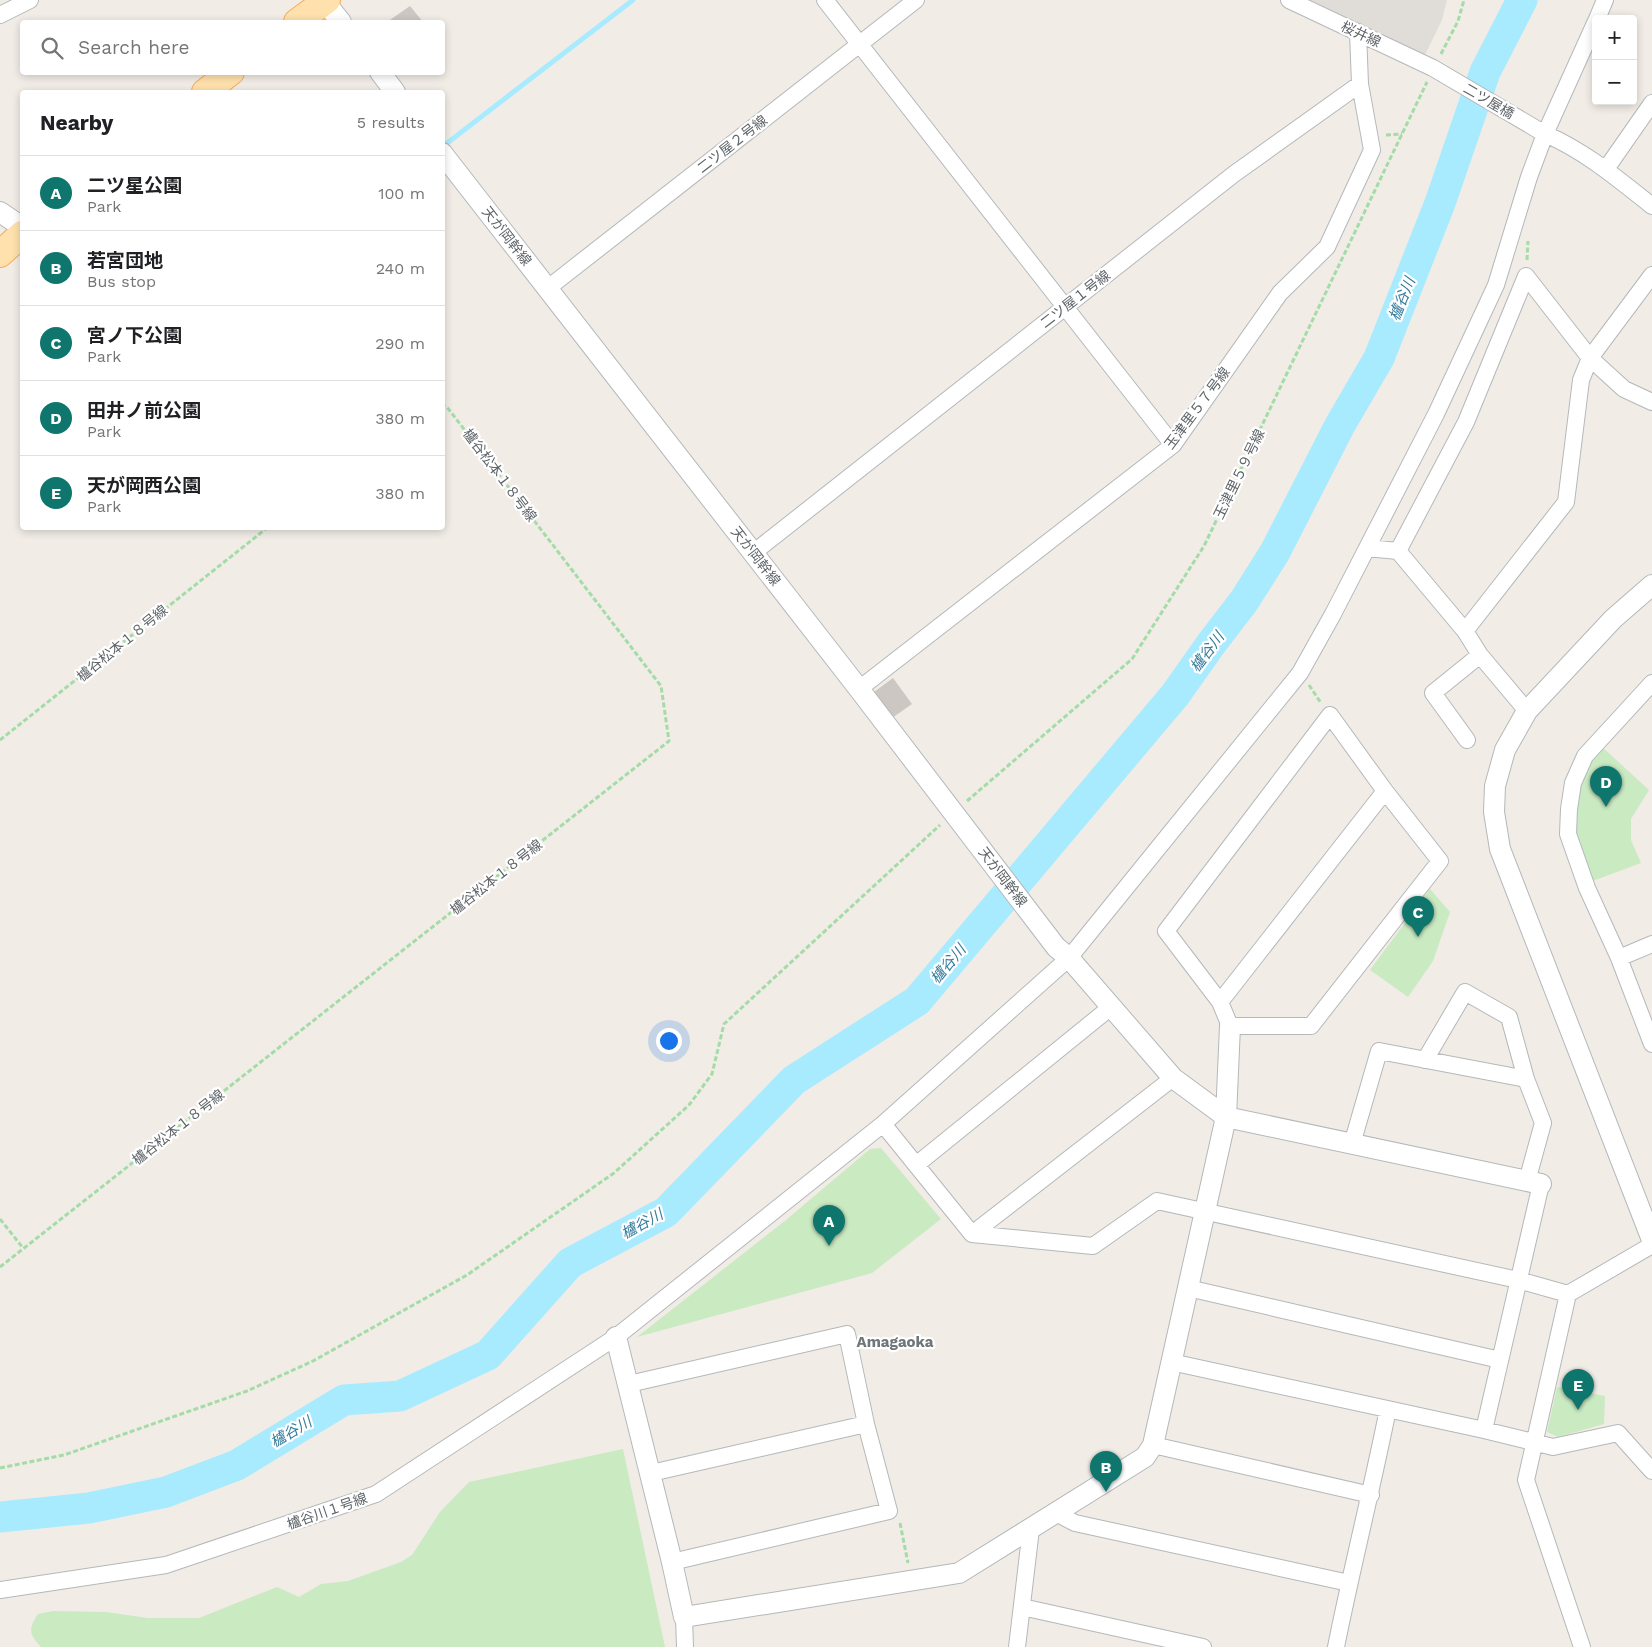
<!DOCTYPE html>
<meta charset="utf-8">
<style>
:root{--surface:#fff;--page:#f2f2f2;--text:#202124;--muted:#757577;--line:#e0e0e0;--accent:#0f766e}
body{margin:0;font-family:"Work Sans","Noto Sans JP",sans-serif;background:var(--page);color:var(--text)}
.controls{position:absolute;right:15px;top:15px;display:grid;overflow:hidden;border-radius:5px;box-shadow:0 2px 8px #0003}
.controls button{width:45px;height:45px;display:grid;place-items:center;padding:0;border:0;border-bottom:1px solid var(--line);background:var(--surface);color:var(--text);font:25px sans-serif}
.you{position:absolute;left:668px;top:1040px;width:18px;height:18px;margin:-12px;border:4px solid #fff;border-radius:50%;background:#1a73e8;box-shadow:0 0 0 8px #1a73e833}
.badge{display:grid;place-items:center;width:32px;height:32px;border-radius:50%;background:var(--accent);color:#fff;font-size:16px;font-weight:700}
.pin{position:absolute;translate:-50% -41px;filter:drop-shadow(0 1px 2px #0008)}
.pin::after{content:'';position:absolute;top:26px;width:18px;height:15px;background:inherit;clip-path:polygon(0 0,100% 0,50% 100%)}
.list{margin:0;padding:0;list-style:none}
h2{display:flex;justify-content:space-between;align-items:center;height:65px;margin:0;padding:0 20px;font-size:21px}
h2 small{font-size:16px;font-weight:400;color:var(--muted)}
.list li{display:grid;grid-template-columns:32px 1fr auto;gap:15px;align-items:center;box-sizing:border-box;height:75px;padding:0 20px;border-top:1px solid var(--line)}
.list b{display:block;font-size:19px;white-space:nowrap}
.list p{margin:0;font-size:16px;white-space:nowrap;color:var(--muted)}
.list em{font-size:16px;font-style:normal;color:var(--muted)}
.icon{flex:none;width:28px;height:28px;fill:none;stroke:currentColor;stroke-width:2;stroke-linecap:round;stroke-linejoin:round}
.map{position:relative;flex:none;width:1652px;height:1647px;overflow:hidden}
.search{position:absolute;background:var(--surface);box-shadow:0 2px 8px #0003;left:20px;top:20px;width:425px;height:55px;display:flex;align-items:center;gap:12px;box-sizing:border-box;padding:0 18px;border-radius:5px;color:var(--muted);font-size:19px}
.panel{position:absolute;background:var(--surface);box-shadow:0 2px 8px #0003;left:20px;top:90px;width:425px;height:440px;border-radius:5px}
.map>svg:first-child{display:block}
.industrial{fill:#e0dcd8}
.green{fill:#caeac2}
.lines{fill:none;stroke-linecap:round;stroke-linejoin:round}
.stream{stroke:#a8ebff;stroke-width:5}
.river{stroke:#a8ebff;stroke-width:31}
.building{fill:#ccc7c3}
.minor-casing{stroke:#b4b8bb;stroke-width:18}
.tertiary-casing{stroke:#b4b8bb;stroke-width:22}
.primary-casing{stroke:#faab56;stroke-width:28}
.path{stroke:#a4dca7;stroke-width:3;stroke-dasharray:5 2.5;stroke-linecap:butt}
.minor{stroke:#fff;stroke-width:16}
.tertiary{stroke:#fff;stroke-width:20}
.primary{stroke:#ffe1ad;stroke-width:26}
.labels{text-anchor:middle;stroke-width:4.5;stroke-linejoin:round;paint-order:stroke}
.street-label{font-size:14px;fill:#5e6468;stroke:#fff}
.water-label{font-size:15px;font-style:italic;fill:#357d9d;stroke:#fff}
.neighbourhood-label{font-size:15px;font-weight:bold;fill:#6f767a;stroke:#fff}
</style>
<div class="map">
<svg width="1652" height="1647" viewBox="0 0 1652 1647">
<rect width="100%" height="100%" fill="#f1ece6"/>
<!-- industrial -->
<path class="industrial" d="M1308 0H1447L1442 20 1423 59Z"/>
<!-- green -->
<path class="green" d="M1601 746 1649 790 1631 819V840L1641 863 1590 882C1576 844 1568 818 1582 778 1588 764 1591 757 1601 746Z
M1430 889 1450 912 1433 961 1408 997 1370 970Z
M881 1148 941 1219 872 1273 637 1337 786 1220 870 1149Z
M1557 1387 1605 1396 1604 1424 1558 1437 1547 1432Z
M623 1449 665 1647H41C29 1634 28 1629 38 1614L53 1611 106 1612 148 1618H199L277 1587 299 1597 321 1584 348 1581 401 1562 412 1555 440 1512 469 1482Z"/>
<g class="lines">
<!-- stream -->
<path class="stream" d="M442 147 633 0"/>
<!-- river -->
<path class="river" d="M0 1517 89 1508 166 1492 237 1465 344 1400 400 1396 488 1355 570 1263 666 1212 794 1080 917 1001 1175 695 1211 644 1244 601 1275 552 1340 425 1379 358 1440 203 1485 72 1522 0"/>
</g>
<!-- building -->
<path class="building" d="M410 6 423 22H387Z
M893 678 912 704 892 718 874 692Z"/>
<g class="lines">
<!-- minor casing -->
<g class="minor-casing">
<path id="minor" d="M825 0 1173 445
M1289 0 1433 68 1545 134C1585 151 1618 179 1652 206
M0 15 30 0
M1597 19 1605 0
M1606 169 1652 103
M548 288 916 0
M1367 548 1398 551 1465 631 1480 655 1527 711
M1398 551 1466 422 1526 276 1590 358 1624 389 1652 402
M753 553 1234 174 1360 84 1358 32
M1465 631 1566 502 1581 380 1590 358 1652 275
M1652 683 1585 756 1573 783 1569 809 1568 834 1587 888 1619 958 1652 1044
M859 689 1173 445 1280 293 1327 247 1372 150 1360 84
M1330 715 1385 791 1440 861 1311 1026H1230L1220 1002 1166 931Z
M1467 740 1433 693 1480 655
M1619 958 1652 944
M1220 1002 1385 791
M1425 1060 1465 992 1509 1017 1526 1079
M883 1124 972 1234 1173 1078
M1352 1144 1379 1051 1526 1079 1543 1123 1527 1181
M916 1165 1111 1007
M972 1234 1093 1246 1157 1201 1518 1280 1568 1294
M1188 1288 1500 1360
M1171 1362 1484 1430 1541 1184
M629 1384 847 1334 866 1424 889 1511 672 1562
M1484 1430 1553 1447 1618 1433 1652 1471
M1153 1445 1371 1495
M651 1473 866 1424
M1056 1513 1075 1523 1349 1583
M0 1590 166 1565 376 1494 616 1337 883 1124 1069 958 1300 673 1333 614 1436 414 1496 285 1529 177 1545 134 1596 21
M1022 1607 1203 1647
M684 1617 685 1647
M1017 1647 1031 1529
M1336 1647C1352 1567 1372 1489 1388 1409
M1582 1647 1526 1480 1568 1294 1652 1245"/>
</g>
<!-- tertiary casing -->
<g class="tertiary-casing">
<path id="tertiary" d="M325 2 341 22
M380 72 395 92
M442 153 859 689 1056 947 1069 958 1173 1078 1226 1117 1541 1184
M0 212 22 227
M1652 585 1613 619 1527 711 1505 750 1495 786 1494 812 1500 849 1652 1240
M616 1337 672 1562 684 1617 959 1573 1145 1457 1153 1445 1226 1117 1230 1026"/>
</g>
<!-- primary casing -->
<g class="primary-casing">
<path id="primary" d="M297 22 327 0
M205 92 231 72
M0 254 22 234"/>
</g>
<!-- path -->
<path class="path" d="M1441 54 1458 21 1464 0
M1386 135 1402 134
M1527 260 1528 241
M1309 685 1321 703
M0 740 267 528
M967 801 1132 659 1204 546 1427 82
M0 1219 23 1248
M0 1267 669 741 661 686 447 407 442 405
M0 1468 64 1455 247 1391 313 1361 467 1275 614 1173 689 1105 712 1074 724 1024 940 825
M900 1523 908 1563"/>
<!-- minor -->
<use href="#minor" class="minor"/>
<!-- tertiary -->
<use href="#tertiary" class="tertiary"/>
<!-- primary -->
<use href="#primary" class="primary"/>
</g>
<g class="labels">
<!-- street labels -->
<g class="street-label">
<text transform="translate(1361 34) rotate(25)" y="5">桜井線</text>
<text transform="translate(1489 101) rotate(30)" y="5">二ツ屋橋</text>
<text transform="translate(732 144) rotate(-38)" y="5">二ツ屋２号線</text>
<text transform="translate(507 236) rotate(52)" y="5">天が岡幹線</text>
<text transform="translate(1075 299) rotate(-38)" y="5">二ツ屋１号線</text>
<text transform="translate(1197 408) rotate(-53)" y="5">玉津里５７号線</text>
<text transform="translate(1239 474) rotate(-64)" y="5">玉津里５９号線</text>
<text transform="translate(500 475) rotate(53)" y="5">櫨谷松本１８号線</text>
<text transform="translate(756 556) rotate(52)" y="5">天が岡幹線</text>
<text transform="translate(122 643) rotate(-39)" y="5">櫨谷松本１８号線</text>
<text transform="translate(496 877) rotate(-38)" y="5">櫨谷松本１８号線</text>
<text transform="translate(1003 877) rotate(53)" y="5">天が岡幹線</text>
<text transform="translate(178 1127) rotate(-38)" y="5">櫨谷松本１８号線</text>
<text transform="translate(327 1511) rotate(-19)" y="5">櫨谷川１号線</text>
</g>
<!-- water labels -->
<g class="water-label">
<text transform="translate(1402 299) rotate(-68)" y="5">櫨谷川</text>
<text transform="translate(1207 652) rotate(-53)" y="5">櫨谷川</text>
<text transform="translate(948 964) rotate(-50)" y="5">櫨谷川</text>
<text transform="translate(642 1224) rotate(-29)" y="5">櫨谷川</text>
<text transform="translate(291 1432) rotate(-31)" y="5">櫨谷川</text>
</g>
<!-- neighbourhood labels -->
<g class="neighbourhood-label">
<text x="895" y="1347">Amagaoka</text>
</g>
</g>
</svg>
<div class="controls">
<button>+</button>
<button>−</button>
</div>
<div class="you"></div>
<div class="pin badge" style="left:829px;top:1246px">A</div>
<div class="pin badge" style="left:1106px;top:1492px">B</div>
<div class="pin badge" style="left:1418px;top:937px">C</div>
<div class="pin badge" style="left:1606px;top:807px">D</div>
<div class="pin badge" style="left:1578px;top:1410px">E</div>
<div class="search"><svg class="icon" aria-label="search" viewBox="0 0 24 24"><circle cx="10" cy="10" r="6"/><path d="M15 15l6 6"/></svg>Search here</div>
<section class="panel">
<h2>Nearby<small>5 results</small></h2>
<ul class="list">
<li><span class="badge">A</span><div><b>二ツ星公園</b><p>Park</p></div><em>100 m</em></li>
<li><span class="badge">B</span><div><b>若宮団地</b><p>Bus stop</p></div><em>240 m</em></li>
<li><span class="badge">C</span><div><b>宮ノ下公園</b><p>Park</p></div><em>290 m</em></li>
<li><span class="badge">D</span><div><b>田井ノ前公園</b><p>Park</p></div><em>380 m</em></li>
<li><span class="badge">E</span><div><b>天が岡西公園</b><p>Park</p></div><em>380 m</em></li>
</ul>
</section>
</div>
